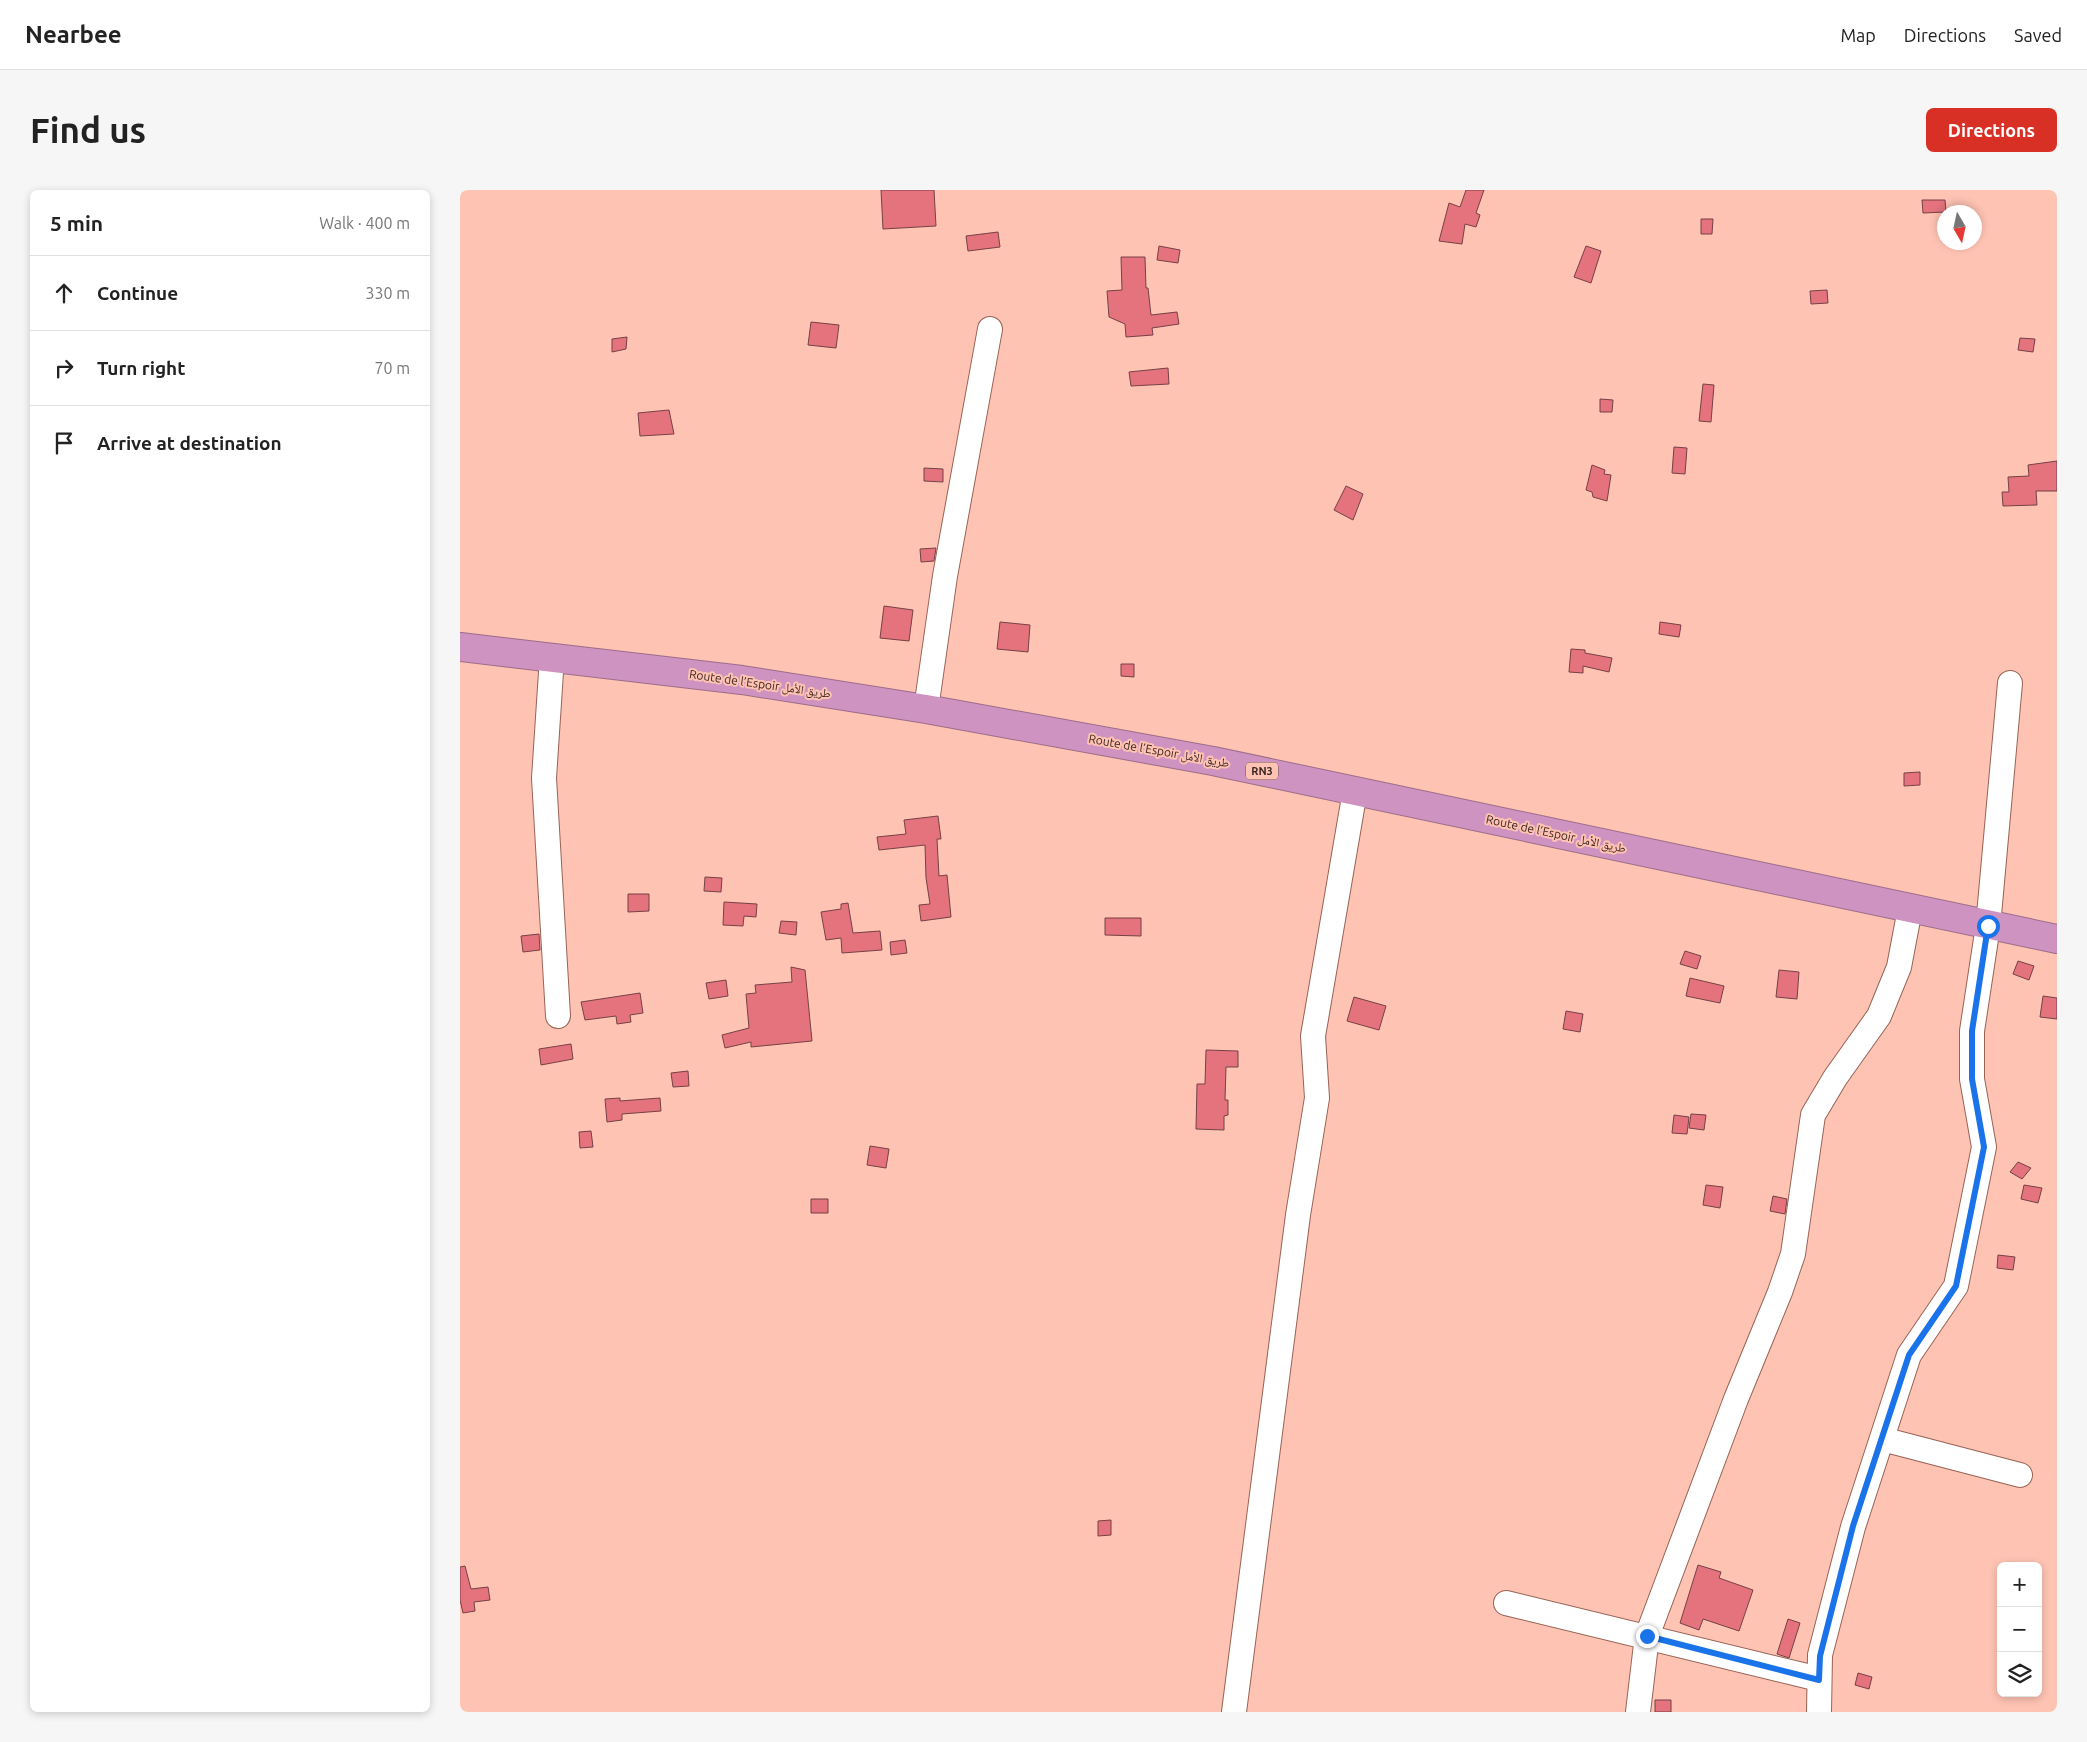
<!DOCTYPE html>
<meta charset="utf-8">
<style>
:root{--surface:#fff;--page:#f6f6f6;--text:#222;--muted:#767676;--line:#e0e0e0;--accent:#d93025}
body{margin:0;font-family:Ubuntu,"Noto Naskh Arabic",sans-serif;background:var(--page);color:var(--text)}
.controls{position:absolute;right:15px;bottom:15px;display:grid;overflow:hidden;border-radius:8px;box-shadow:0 2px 8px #0003}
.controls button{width:45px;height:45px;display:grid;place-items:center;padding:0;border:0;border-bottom:1px solid var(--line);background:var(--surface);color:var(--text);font:25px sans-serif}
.compass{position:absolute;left:1477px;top:15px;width:45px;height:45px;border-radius:50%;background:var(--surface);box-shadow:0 2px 8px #0003;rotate:171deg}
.stop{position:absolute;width:15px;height:15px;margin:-11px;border:4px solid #1a73e8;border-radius:50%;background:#fff}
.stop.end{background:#1a73e8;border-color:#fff;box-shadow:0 1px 5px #0008}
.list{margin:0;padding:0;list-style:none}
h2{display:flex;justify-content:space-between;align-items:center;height:65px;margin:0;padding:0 20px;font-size:21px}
h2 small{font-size:16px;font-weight:400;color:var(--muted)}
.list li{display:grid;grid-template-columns:32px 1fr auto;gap:15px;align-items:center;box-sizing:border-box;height:75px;padding:0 20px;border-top:1px solid var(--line)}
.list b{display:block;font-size:19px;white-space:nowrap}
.list em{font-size:16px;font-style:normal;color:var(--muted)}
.icon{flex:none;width:28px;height:28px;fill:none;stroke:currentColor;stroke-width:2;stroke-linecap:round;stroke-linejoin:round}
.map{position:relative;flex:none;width:1597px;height:1522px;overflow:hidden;border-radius:8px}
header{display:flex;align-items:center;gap:30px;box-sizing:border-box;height:70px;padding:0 25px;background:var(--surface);border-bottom:1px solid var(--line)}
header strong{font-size:24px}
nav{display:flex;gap:28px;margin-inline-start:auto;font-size:18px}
.intro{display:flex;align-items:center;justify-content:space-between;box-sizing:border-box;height:120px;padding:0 30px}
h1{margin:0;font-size:35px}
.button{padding:12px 22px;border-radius:8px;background:var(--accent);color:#fff;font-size:18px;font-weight:700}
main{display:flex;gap:30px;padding:0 30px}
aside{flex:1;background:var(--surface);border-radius:8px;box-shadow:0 2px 8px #0003}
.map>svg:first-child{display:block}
.building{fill:#e4737e;stroke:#754145}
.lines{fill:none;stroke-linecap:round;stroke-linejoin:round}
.minor-casing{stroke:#976355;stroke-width:26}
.highway-casing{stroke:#9c6d89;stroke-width:30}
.minor{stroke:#fff;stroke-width:24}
.highway{stroke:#cf93c1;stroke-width:28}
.route{stroke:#1a73e8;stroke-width:6}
.labels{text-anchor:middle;stroke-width:4;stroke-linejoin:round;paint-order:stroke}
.shield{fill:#fec3b3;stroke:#77554c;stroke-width:1}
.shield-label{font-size:11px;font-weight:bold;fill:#3d2620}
.street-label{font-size:12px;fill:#3d2620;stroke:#fec3b3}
</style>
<header>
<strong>Nearbee</strong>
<nav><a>Map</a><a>Directions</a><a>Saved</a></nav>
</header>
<div class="intro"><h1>Find us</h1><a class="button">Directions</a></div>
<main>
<aside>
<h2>5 min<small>Walk · 400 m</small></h2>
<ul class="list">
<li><svg class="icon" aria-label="ahead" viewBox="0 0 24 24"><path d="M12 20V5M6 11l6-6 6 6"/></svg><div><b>Continue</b></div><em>330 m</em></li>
<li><svg class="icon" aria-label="right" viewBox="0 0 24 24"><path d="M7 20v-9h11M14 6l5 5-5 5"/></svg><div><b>Turn right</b></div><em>70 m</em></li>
<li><svg class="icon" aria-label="arrive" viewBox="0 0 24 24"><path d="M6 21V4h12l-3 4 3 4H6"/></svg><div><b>Arrive at destination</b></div></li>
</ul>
</aside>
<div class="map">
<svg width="1597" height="1522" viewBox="0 0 1597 1522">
<rect width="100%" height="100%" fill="#fec3b3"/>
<!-- building -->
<path class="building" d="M421 0H474L476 36 423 39Z
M1006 0H1024L1016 23 1020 25 1016 37 1005 34 1002 54 979 51 989 13 1000 17Z
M1462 10H1485L1486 22 1463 23Z
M1241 29H1253L1252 44H1241Z
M538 42 540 57 508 61 506 46Z
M699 56 720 60 718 73 697 70Z
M1126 56 1141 61 1131 93 1114 87Z
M661 67H685L686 98H688L691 125 717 122 719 134 692 138 693 145 666 147 665 134 649 127 647 101 662 100Z
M1367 100 1368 113 1351 114 1350 101Z
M351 132 379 135 376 158 348 155Z
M167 147 166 159 152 162V149Z
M1560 148 1575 149 1573 162 1558 160Z
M708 178 709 194 671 196 669 182Z
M1243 194 1254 195 1251 232 1239 231Z
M1140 209 1153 210 1152 222H1140Z
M209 220 214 244 180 246 178 223Z
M1214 257 1227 258 1225 284 1212 283Z
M1597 271V301H1576L1577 315 1543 316 1542 302H1549L1548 287 1569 286 1568 275Z
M1132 275 1145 280 1144 284 1151 285 1147 311 1133 307 1132 302 1126 300Z
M464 278 483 279V292L464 291Z
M886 296 903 304 893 330 874 320Z
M476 358 474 371 461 372 460 359Z
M424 416 453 420 449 451 420 448Z
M540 432 570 435 568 462 537 459Z
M1200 432 1221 435 1219 447 1199 444Z
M1111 459 1125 460V463L1152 468 1149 482 1123 476V483L1109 482Z
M661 474H674V487L661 486Z
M1460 582V595L1444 596V583Z
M478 626 481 649H477L479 686 487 685 491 727 461 731 459 715 470 714 466 688 465 655 419 660 417 647 446 644 444 630Z
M245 687 262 688 261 702 244 701Z
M168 704H189V721L168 722Z
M264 712 297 714 296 727 284 726 283 736 263 735Z
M388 713 393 743 420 741 422 760 382 763 381 748 366 750 361 722 381 719V714Z
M645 728H681V746L645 745Z
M321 731 337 732 336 745 319 743Z
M79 744 80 760 63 762 61 746Z
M445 750 447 763 431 765 430 752Z
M1225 761 1241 766 1237 779 1220 774Z
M1558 771 1574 776 1569 790 1553 784Z
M331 777 345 780 352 851 291 857V852L265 858 262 845 289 838 286 804 296 803 295 795 332 792Z
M1319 780 1339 782 1337 809 1316 807Z
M1230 788 1264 796 1260 813 1226 806Z
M266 790 268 806 249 809 246 793Z
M180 803 183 823 170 825 171 832 157 834 156 826 125 830 121 812Z
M1583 806 1597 808V829L1580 827Z
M894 807 926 816 919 840 887 831Z
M1106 821 1123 824 1120 842 1103 839Z
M111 854 113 869 81 875 79 859Z
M746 860 778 861V877H766L765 910H768V925L764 926V940L736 939 737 894H745Z
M228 881 229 896 213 897 211 883Z
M160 908V911L200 908 201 921 162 924V930L147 932 145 909Z
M1231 924 1246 925 1244 940 1229 938Z
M1214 925 1229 927 1227 944 1212 943Z
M131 941 133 957 120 958 119 942Z
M410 956 429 959 426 978 407 975Z
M1558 972 1571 978 1562 989 1550 982Z
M1246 995 1263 997 1260 1018 1243 1015Z
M1564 995 1582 998 1578 1013 1561 1009Z
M1313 1006 1327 1009 1325 1024 1310 1021Z
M351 1009H368V1023H351Z
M1538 1065 1555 1067 1553 1080 1537 1078Z
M651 1330V1345L638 1346V1331Z
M1238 1375 1261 1382 1259 1388 1293 1400 1279 1441 1243 1429 1239 1440 1220 1433Z
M5 1376 11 1399 28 1397 30 1410 14 1412 15 1421 3 1423 0 1410V1377Z
M1328 1429 1340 1433 1329 1468 1317 1464Z
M1398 1483 1412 1487 1409 1499 1395 1495Z
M1195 1510H1211V1522H1195Z"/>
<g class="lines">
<!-- minor casing -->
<g class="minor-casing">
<path id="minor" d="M92 467 84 588 98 826
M466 519 485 386 530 139
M1422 1249 1560 1285
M1046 1413 1359 1489
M774 1522 838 1025 857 908 853 846 895 601
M1178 1522 1187 1446 1276 1209 1320 1102 1333 1064 1353 925 1375 888 1419 826 1439 777 1450 719
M1359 1522 1360 1465 1393 1337 1449 1165 1496 1096 1524 957 1512 889V841L1528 736 1550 493"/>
</g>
<!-- highway casing -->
<g class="highway-casing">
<path id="highway" d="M0 457 282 490 466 519 753 571 1597 749"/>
</g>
<!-- minor -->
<use href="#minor" class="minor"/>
<!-- highway -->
<use href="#highway" class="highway"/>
</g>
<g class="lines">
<!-- route -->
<path class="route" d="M1187 1446 1359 1490 1360 1466 1393 1336 1449 1165 1496 1096 1524 957 1512 889V841L1528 736"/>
</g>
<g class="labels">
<!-- shield labels -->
<rect class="shield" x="786" y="572.5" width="32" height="17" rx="4"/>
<g class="shield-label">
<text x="802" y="585">RN3</text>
</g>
<!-- street labels -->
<g class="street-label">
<text transform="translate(300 494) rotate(8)" y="4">Route de l’Espoir طريق الأمل</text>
<text transform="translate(699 561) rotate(10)" y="4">Route de l’Espoir طريق الأمل</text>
<text transform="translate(1096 644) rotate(12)" y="4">Route de l’Espoir طريق الأمل</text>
</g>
</g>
</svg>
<div class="controls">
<button>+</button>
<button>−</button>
<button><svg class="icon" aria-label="layers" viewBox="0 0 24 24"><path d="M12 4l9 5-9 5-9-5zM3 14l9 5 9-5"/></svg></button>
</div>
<svg class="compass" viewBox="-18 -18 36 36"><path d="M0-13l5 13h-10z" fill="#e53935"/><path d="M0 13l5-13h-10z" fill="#767676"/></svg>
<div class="stop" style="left:1528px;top:736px"></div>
<div class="stop end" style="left:1187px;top:1446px"></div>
</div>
</main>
